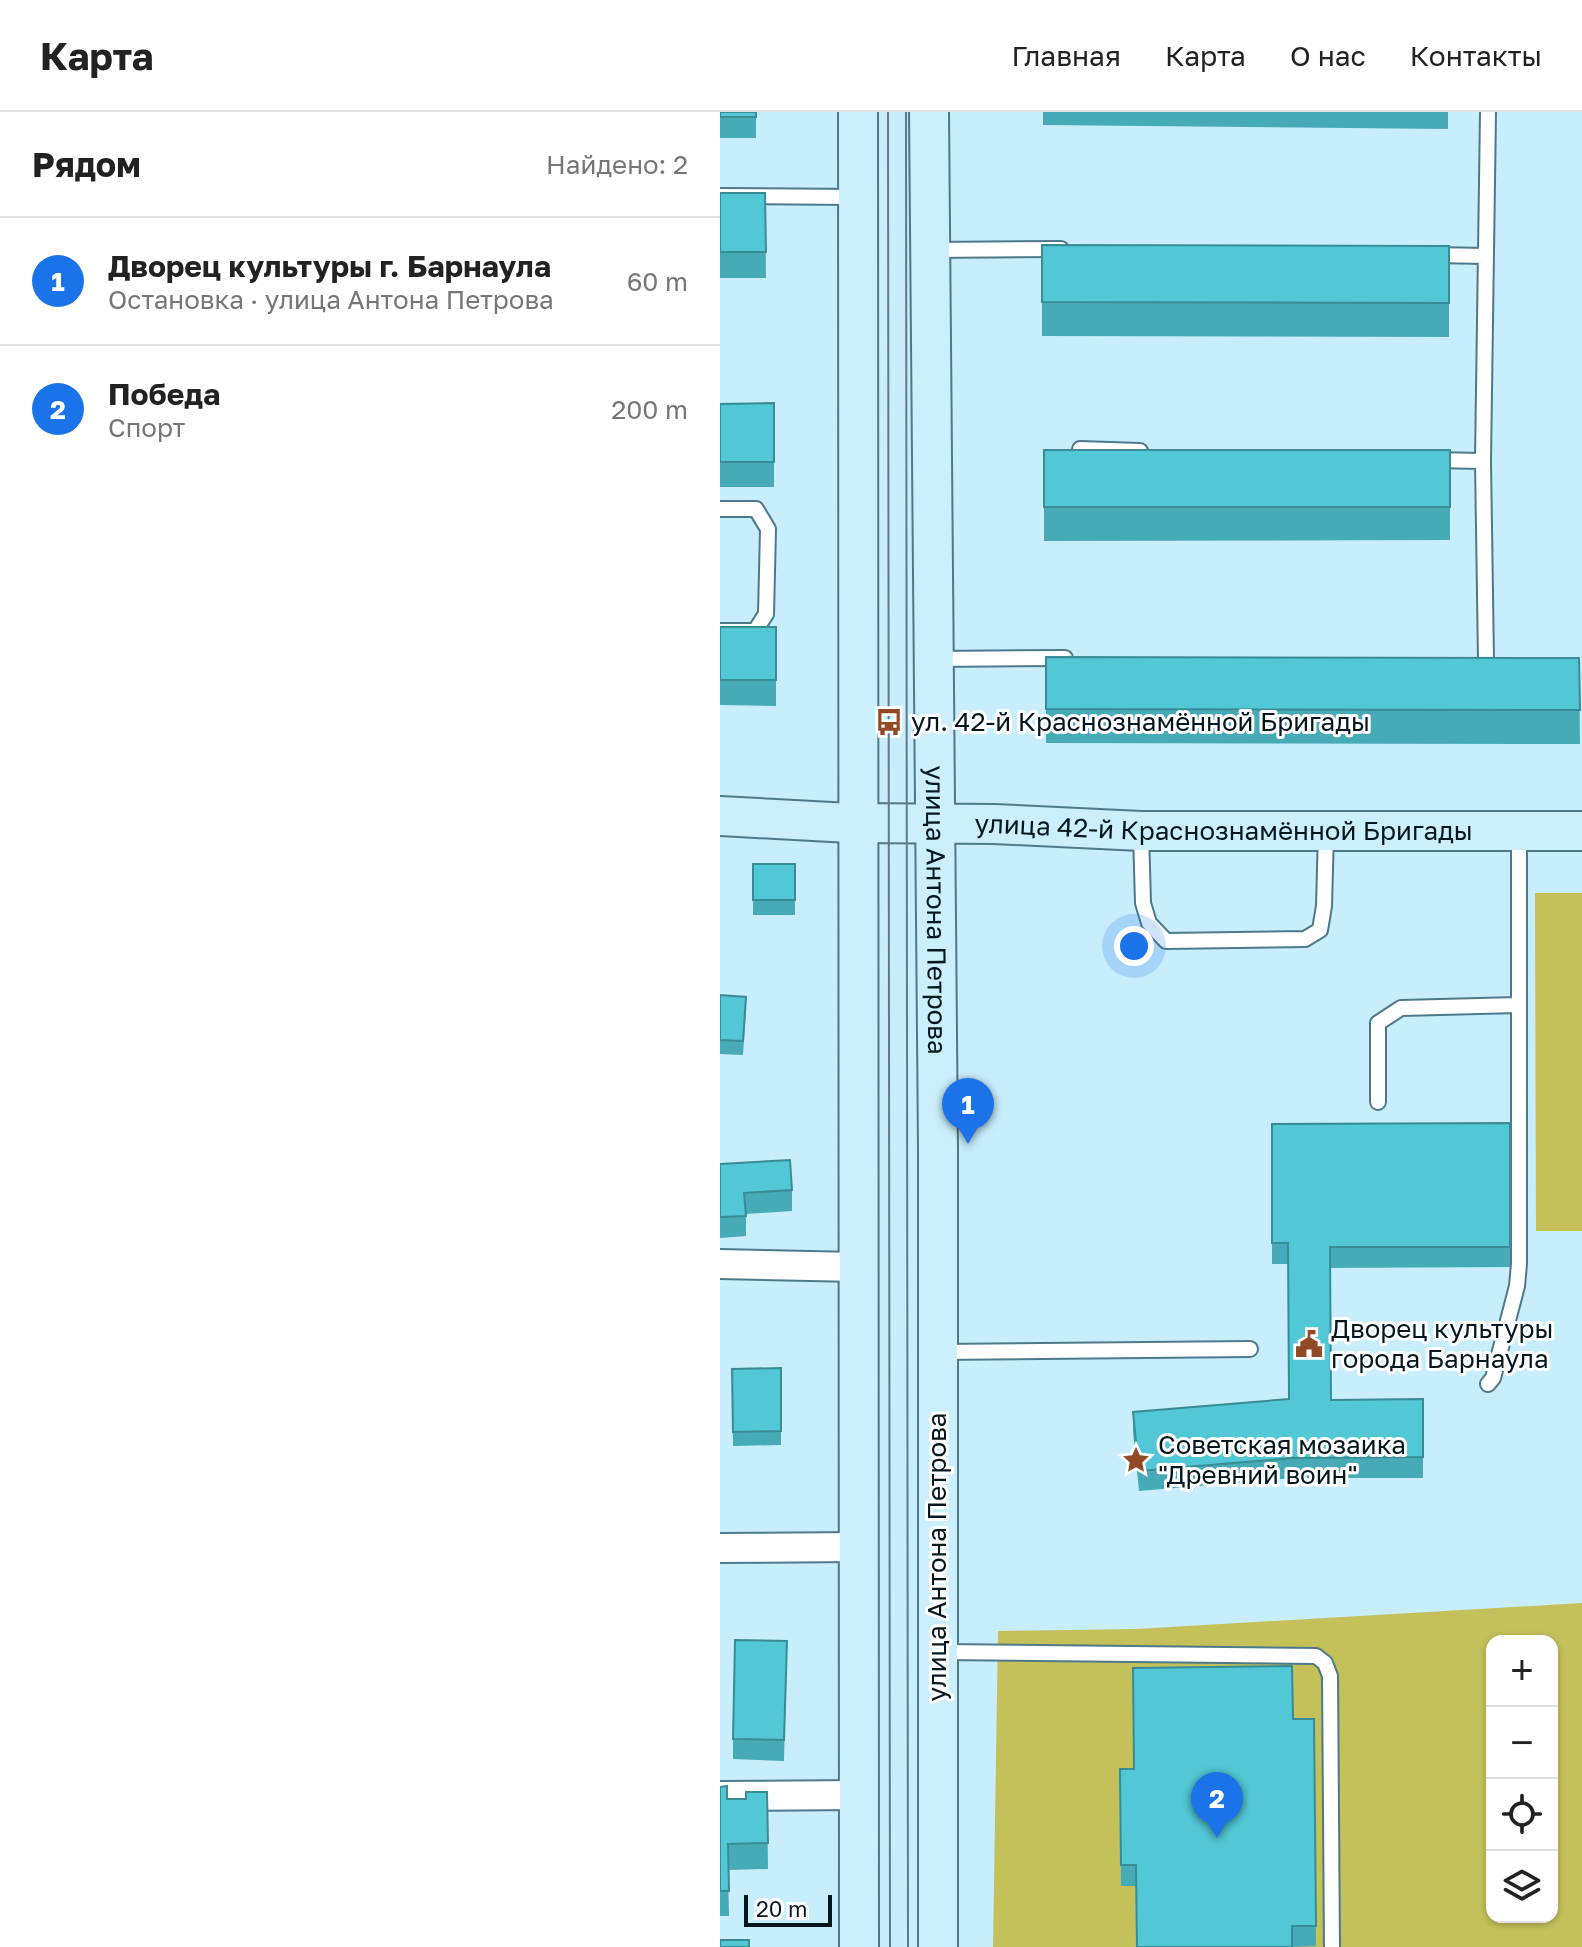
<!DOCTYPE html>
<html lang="ru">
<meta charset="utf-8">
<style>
:root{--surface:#fff;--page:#f2f2f2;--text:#222;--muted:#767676;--line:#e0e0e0;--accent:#1a73e8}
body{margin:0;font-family:"Golos Text",sans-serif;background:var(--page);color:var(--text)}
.controls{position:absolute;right:24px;bottom:24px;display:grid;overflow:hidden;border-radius:16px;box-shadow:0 2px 6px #0004}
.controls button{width:72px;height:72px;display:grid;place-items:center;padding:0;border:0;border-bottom:2px solid var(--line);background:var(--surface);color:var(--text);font:40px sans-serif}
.scale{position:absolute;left:24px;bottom:20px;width:88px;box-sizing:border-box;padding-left:8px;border:4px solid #05171e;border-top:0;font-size:22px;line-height:28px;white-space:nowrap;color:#05171e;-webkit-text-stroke:6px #fff;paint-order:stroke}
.you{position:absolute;left:414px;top:834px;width:28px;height:28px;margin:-20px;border:6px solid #fff;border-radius:50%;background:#1a73e8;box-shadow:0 0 0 12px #1a73e833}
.badge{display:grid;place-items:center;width:52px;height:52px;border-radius:50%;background:var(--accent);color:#fff;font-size:26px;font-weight:700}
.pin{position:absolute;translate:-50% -66px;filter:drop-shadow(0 2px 4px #0008)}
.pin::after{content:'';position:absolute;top:42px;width:28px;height:24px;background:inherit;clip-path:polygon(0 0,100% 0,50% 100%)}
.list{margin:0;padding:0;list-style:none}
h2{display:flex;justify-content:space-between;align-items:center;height:104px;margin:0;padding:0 32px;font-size:34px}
h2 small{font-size:26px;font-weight:400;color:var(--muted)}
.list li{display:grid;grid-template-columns:52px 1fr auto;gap:24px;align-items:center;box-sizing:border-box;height:128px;padding:0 32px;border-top:2px solid var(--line)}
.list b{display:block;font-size:30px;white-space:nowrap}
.list p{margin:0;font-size:26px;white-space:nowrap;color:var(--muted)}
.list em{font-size:26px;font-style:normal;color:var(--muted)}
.icon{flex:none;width:44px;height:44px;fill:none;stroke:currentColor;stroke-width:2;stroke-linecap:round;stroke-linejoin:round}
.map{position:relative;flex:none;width:862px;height:1835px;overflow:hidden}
header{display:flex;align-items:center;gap:48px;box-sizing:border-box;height:112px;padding:0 40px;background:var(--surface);border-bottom:2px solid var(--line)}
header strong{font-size:38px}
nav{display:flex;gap:44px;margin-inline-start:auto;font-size:28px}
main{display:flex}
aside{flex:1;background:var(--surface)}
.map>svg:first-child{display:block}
.park{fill:#c4c05a;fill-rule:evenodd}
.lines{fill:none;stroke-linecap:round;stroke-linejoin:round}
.lane-casing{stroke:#4e798b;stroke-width:18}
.street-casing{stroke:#4e798b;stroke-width:32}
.secondary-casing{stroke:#4e798b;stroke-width:42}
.lane{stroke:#fff;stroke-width:14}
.street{stroke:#fff;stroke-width:28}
.secondary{stroke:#cceffd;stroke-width:38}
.tram{stroke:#607b86;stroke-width:2}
.wall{fill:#47abb7}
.building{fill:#52c7d5;stroke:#398b95;stroke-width:2}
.labels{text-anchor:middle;stroke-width:6;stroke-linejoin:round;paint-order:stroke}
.poi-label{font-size:26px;fill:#05171e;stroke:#fff;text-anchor:start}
.street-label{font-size:26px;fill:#05171e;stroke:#fff}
</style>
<header>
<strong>Карта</strong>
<nav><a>Главная</a><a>Карта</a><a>О нас</a><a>Контакты</a></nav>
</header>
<main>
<aside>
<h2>Рядом<small>Найдено: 2</small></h2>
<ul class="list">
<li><span class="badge">1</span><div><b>Дворец культуры г. Барнаула</b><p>Остановка · улица Антона Петрова</p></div><em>60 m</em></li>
<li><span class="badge">2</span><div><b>Победа</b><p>Спорт</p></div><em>200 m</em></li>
</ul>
</aside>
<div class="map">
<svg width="862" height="1835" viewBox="0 0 862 1835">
<rect width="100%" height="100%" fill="#c8edfd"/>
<!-- park -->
<path class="park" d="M815 781H862V1119H816Z
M862 1491V1835H273L278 1519 416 1517ZM772 1529H832V1805H772Z"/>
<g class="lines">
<!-- lane casing -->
<g class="lane-casing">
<path id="lane" d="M0 84 136 85
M210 138 341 137
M714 143 766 144
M360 337 420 339
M713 348 763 349
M0 397H36L48 417 46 502 35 519H0
M214 547 345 546
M766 548 763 349 768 0
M421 721 423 791 429 811 446 829 585 827 600 818 604 794 606 720
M658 990V911L681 896 798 893
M219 1240 530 1237
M768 1272 773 1266 797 1174 799 1152V721
M221 1540 596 1544 605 1551 610 1564 612 1835"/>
</g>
<!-- street casing -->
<g class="street-casing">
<path id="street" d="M0 1152 138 1155
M0 1436 139 1435
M0 1684 139 1683"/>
</g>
<!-- secondary casing -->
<g class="secondary-casing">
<g id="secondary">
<path d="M138 0 139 1835"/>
<path id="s1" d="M209 0 218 1037V1835"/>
<path id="s2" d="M0 704 130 711 274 712 421 719H862"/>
</g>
</g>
<!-- lane -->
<use href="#lane" class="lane"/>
<!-- street -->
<use href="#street" class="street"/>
<!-- secondary -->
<use href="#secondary" class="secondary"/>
<!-- tram -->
<path class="tram" d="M168 0 170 1835
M186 0 188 1835"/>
</g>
<!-- wall -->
<path class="wall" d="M0 0H36V26H0Z
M323 0H728V17L323 13Z
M0 81H45L46 166H0Z
M322 133 729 134V225L322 224Z
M54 291V375H0V292Z
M324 338H730V428L324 429Z
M0 515H56V594L0 593Z
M326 545 859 546 860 632 326 631Z
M33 752H75V803H33Z
M0 883 26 899 23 943 0 942Z
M790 1011V1155L610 1156 611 1288 703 1287V1366H573L419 1379 413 1320V1300L569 1287 568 1152H552V1012Z
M0 1052 72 1078V1099L26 1102V1124L0 1126Z
M61 1256V1333L13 1334 12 1257Z
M67 1529 64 1649 13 1647V1627Z
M573 1607H594L596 1834 572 1835 416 1774H401L400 1657H414Z
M0 1675 7 1687H26L47 1680 48 1757 8 1758 9 1804H0Z"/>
<!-- building -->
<path class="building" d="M0 0H36V5H0Z
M0 81H45L46 140H0Z
M322 133 729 134V191L322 190Z
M54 291V350H0V292Z
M324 338H730V395H324Z
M0 515H56V568H0Z
M326 545 859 546 860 598 326 597Z
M33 752H75V788H33Z
M0 883 26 885 23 929 0 928Z
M790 1011V1135H610L611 1288 703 1287V1345L573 1346 419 1359 413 1300 569 1287 568 1131H552V1012Z
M70 1048 72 1078 24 1081 26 1104 0 1105V1052Z
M61 1256V1319L13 1320 12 1257Z
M15 1528 67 1529 64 1628 13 1627Z
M572 1554 573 1607H594L596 1814H572V1835H417L416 1753H401L400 1657H414L413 1556Z
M7 1674V1687H26V1680H47L48 1731 8 1732 9 1779H0V1675Z
M0 1828H29V1835H0Z"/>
<!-- icons -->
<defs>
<g id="bus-bare" transform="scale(2.16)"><path d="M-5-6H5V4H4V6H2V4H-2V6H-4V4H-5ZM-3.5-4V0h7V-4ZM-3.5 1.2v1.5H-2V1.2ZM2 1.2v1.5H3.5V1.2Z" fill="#914a25" stroke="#fff" stroke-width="2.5" paint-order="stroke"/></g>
<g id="civic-bare" transform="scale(2.16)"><path d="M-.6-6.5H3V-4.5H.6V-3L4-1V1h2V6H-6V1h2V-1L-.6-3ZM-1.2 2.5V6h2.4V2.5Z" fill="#914a25" stroke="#fff" stroke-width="2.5" paint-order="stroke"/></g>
<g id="sight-bare" transform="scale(2.16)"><path d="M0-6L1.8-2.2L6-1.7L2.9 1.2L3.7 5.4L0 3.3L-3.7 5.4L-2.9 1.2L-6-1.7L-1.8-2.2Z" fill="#914a25" stroke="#fff" stroke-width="2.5" paint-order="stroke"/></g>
</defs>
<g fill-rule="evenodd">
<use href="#bus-bare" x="169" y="610"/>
<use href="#civic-bare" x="589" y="1232"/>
<use href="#sight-bare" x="416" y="1348"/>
</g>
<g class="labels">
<!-- poi labels -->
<g class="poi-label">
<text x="191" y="619">ул. 42-й Краснознамённой Бригады</text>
<text x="611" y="1226">Дворец культуры<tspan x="611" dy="30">города Барнаула</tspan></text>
<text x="438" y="1342">Советская мозаика<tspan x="438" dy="30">"Древний воин"</tspan></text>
</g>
<!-- street labels -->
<g class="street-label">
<text dy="9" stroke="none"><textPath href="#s2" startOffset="504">улица 42-й Краснознамённой Бригады</textPath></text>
<text dy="9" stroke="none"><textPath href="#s1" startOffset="798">улица Антона Петрова</textPath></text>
<text transform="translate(217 1445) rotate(-90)" y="9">улица Антона Петрова</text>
</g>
</g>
</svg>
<div class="controls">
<button>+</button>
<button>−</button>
<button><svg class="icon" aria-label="locate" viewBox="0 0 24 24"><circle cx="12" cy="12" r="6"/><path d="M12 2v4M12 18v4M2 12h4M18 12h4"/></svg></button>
<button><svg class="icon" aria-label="layers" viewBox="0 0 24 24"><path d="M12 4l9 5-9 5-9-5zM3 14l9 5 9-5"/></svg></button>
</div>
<div class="scale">20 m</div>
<div class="you"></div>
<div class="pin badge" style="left:248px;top:1032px">1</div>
<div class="pin badge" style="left:497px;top:1726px">2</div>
</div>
</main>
